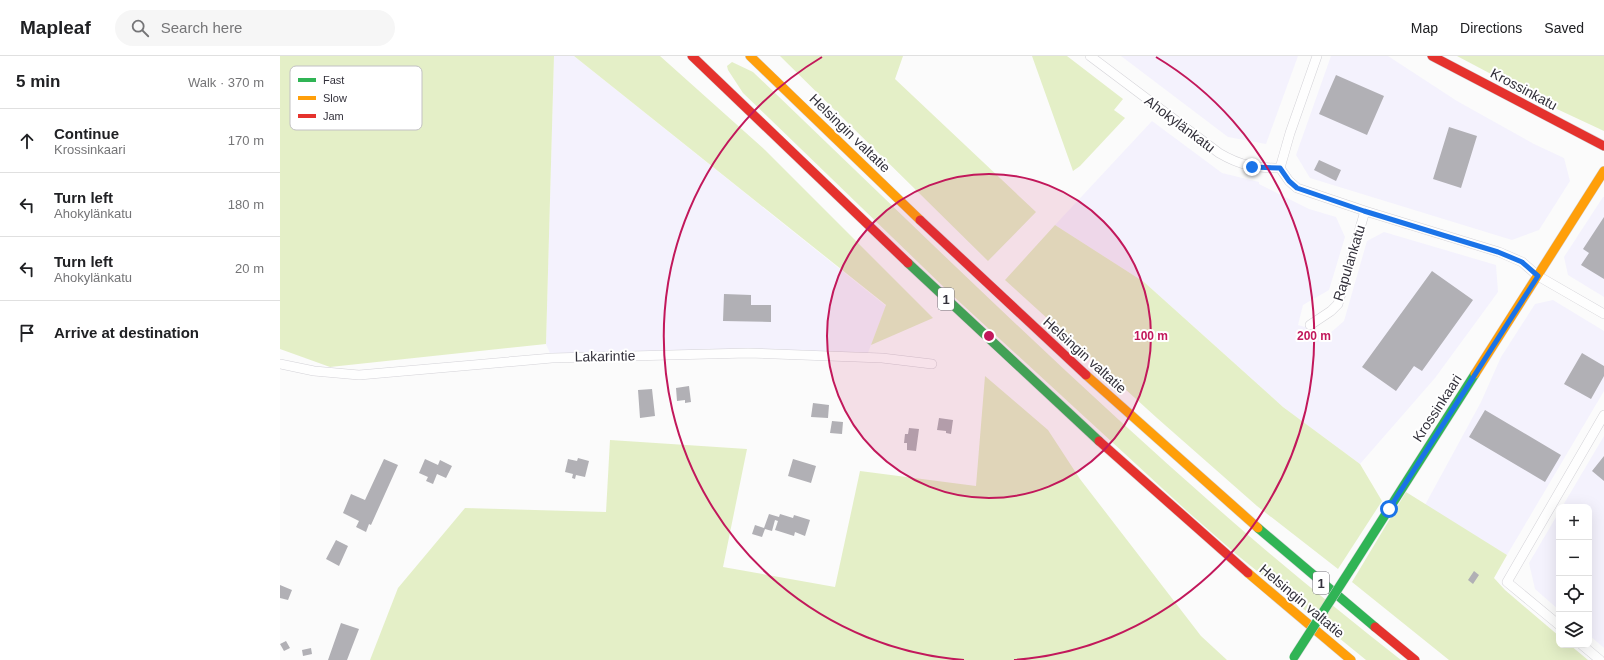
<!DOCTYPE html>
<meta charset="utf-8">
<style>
:root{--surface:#fff;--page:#f6f6f6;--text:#202124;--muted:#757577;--line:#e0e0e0}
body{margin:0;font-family:Helvetica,sans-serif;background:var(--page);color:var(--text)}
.controls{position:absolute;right:12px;bottom:12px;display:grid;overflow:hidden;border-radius:8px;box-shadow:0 4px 16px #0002}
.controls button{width:36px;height:36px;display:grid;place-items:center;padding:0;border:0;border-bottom:1px solid var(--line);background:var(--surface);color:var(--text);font:20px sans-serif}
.stop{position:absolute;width:12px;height:12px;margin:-9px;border:3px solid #1a73e8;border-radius:50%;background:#fff}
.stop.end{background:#1a73e8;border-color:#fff;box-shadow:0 1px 4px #0008}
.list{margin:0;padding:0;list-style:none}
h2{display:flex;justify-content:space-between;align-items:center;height:52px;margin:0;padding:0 16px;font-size:17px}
h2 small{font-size:13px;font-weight:400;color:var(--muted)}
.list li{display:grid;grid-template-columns:26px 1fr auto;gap:12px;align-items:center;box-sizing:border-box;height:64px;padding:0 16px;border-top:1px solid var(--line)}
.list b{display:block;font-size:15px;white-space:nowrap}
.list p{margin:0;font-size:13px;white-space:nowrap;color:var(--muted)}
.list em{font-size:13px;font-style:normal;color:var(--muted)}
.icon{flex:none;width:22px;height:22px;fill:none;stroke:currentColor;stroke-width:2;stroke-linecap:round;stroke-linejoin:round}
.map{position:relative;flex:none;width:1324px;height:604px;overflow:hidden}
header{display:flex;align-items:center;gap:24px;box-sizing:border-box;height:56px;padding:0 20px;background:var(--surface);border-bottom:1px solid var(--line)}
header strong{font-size:19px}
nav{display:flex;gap:22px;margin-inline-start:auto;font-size:14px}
.search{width:280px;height:36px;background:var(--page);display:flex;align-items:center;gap:10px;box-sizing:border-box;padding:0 14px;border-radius:22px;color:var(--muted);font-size:15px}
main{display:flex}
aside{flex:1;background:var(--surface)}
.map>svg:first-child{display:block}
.built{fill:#f4f2fd}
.green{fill:#e4efc7}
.building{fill:#b1b0b5}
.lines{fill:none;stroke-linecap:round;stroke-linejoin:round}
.street-casing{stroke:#d3d2d7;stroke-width:10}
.fast-casing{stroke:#d3d2d7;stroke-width:10}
.slow-casing{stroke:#d3d2d7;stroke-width:10}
.jam-casing{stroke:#d3d2d7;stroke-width:10}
.street{stroke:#fefefe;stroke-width:9}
.fast{stroke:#30b455;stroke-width:9}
.slow{stroke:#ff9f0a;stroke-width:9}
.jam{stroke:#e5322d;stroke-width:9}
.fast-bridge-casing{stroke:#d3d2d7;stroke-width:10;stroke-linecap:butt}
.fast-bridge{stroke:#30b455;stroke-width:9}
.route{stroke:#1a73e8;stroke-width:5}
.ring{fill:none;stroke:#c2185b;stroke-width:2}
.labels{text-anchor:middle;stroke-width:4;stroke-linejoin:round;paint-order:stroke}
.shield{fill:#fff;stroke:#706f76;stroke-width:1}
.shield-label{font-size:13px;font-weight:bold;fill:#33313b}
.street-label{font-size:14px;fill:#33313b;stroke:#fff}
.key{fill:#fff;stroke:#c2c1c4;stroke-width:1}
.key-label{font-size:11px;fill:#33313b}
.centre{fill:#c2185b;stroke:#fff;stroke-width:2}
.ring-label{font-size:12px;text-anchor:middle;font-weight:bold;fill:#c2185b;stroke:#fff;stroke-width:4;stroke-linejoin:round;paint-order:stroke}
</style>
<header>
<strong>Mapleaf</strong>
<div class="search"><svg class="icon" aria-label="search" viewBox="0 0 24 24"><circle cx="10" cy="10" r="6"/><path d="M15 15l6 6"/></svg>Search here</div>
<nav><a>Map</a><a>Directions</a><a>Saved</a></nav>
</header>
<main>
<aside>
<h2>5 min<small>Walk · 370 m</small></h2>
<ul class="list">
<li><svg class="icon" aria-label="ahead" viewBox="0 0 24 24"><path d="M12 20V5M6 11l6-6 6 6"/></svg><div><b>Continue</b><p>Krossinkaari</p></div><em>170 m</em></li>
<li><svg class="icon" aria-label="left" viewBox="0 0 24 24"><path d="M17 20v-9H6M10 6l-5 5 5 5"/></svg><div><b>Turn left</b><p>Ahokylänkatu</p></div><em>180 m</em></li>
<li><svg class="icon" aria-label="left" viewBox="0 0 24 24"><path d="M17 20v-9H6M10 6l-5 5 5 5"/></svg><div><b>Turn left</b><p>Ahokylänkatu</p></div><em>20 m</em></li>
<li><svg class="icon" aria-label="arrive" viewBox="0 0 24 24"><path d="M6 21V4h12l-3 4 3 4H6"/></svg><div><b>Arrive at destination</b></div></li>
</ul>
</aside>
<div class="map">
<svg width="1324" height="604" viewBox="0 0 1324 604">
<rect width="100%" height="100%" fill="#fbfbfb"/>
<!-- built -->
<path class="built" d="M274 0H294L606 250 586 302 468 297 272 302 266 288Z
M841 0H1018L986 88 948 81Z
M1051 0H1108L1177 45 1254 88 1284 102 1290 125 1259 174 1232 184 1030 122 1016 99Z
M872 65 942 117 979 126V128L1029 153 1056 161 1065 181 1049 234 1023 249 1018 269 1049 278 1064 265 1087 185 1104 176 1216 209 1218 236 1155 322 1080 408 1003 351 864 226 775 169Z
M1323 141H1324V241L1288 219 1284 201Z
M1273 244 1324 275V335L1227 499 1145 449 1201 346 1221 301 1255 248Z
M1324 380V592L1309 579V451H1282Z
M1279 456V554L1255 533 1249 507Z"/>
<!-- green -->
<path class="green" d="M0 0H274L266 288 50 311 0 293Z
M294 0H380L485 94 653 262 591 289 606 249Z
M500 0H623L615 23 756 156 708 205Z
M752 0H787L843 43 834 54 845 62 800 110 793 115Z
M1177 0H1324V75L1279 54Z
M452 6 473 16C636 172 797 331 968 479 1018 522 1069 563 1121 604H1086L956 498 907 455 672 239 463 37 448 14 447 10Z
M775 169 864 226 1003 351 1080 408 1102 445 1058 513 977 450 877 362 725 224Z
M705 320 768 374 800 423 921 580 947 604H90L118 532 185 452 326 456 330 384 467 393 443 511 555 531 580 415 696 430Z
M1126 436 1227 499 1214 522 1225 534 1279 580V589H1290L1308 604H1169L1072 526Z"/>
<!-- building -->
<path class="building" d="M1056 19 1104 40 1087 79 1039 58Z
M1169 71 1197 80 1181 132 1153 123Z
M1039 104 1061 114 1056 125 1034 114Z
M1324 161V223L1301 209 1309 197 1303 193Z
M1152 215 1193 244 1142 315 1134 310 1116 335 1082 311Z
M444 238 471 239V249H491V266L443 265Z
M1302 297 1324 310V320L1311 343 1284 328Z
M409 330 411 346 405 347V344L397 345 396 332Z
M372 333 375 360 360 362 358 334Z
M533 347 549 349 548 362 531 361Z
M1205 354 1281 399 1265 426 1189 381Z
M659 362 673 364 671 378 666 377V375L657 374Z
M552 365 563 366 562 378 550 377Z
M629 372 639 373 636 395 627 394V387H624L625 378H628Z
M1324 400V425L1312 415Z
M298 402 309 405 305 421 296 419 295 423 292 422 293 418 285 416 288 403 297 405Z
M104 403 118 409 91 469 89 468 86 476 76 471 79 465 63 457 71 438 85 444Z
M145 403 158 409 160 404 172 410 166 422 157 418 153 428 146 425 148 421 139 417Z
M513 403 536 410 531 427 508 420Z
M489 458 499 461 500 458 513 462 514 459 530 464 525 480 515 476 514 480 495 474 498 465 495 464 492 475 485 473 482 481 472 478 475 469 484 472Z
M56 484 68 490 59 510 46 503Z
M1194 515 1199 519 1193 528 1188 524Z
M0 529 12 534 8 544 0 542Z
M61 567 79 573 67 604H48Z
M6 585 10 592 4 595 0 588Z
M31 592 32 598 23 600 22 594Z"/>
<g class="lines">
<!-- street casing -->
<g class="street-casing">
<path id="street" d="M810 0 939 97C961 110 976 112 1000 112L1009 125 1017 132 1085 155 1219 196 1242 206 1258 220 1324 258
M1000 112 1010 77 1037 0
M1030 269 1051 255 1058 248 1085 155
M0 308 34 315 79 319 272 302 468 297 602 302 652 308
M1279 569 1227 526 1324 359
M1302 589 1320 604"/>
</g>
<!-- fast casing -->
<g class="fast-casing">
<path id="fast" d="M628 207 819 385
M978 472 1095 571
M1072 511 1195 318"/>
</g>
<!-- slow casing -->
<g class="slow-casing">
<path id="slow" d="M470 0 640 164
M1195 318 1324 115
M806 319 978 472
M968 517 1071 604"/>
</g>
<!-- jam casing -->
<g class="jam-casing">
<path id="jam" d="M412 0 628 207
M1152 0 1324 90
M640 164 806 319
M819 385 968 517
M1095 571 1135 604"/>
</g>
<!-- street -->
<use href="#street" class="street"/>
<!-- fast -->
<use href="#fast" class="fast"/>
<!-- slow -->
<use href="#slow" class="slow"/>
<!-- jam -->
<use href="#jam" class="jam"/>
<!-- fast-bridge casing -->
<g class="fast-bridge-casing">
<path id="fast-bridge" d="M1014 601 1072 511"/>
</g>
<!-- fast-bridge -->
<use href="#fast-bridge" class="fast-bridge"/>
</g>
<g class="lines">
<!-- route -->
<path class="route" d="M972 111 1000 112 1009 125 1017 132 1084 155 1218 196 1242 206 1258 220 1109 453"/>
</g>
<!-- distance rings -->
<circle cx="709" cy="280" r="162" fill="#c2185b" fill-opacity=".12"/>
<g class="ring">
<circle cx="709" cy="280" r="162"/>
<path d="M684 604A325 325 0 0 1 542 1M876 1A325 325 0 0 1 734 604"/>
</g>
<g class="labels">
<!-- shield labels -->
<g class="shield">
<rect x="658" y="232" width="16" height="22" rx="3"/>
<rect x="1033" y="516" width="16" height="22" rx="3"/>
</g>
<g class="shield-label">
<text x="666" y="248">1</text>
<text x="1041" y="532">1</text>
</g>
<!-- street labels -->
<g class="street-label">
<text transform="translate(1244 33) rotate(28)" y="5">Krossinkatu</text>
<text transform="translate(900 68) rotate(37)" y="5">Ahokylänkatu</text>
<text transform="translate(570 77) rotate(44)" y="5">Helsingin valtatie</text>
<text transform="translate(1069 207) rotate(-73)" y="5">Rapulankatu</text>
<text transform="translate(805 299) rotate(42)" y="5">Helsingin valtatie</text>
<text transform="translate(325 300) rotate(-1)" y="5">Lakarintie</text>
<text transform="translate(1157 352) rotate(-57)" y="5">Krossinkaari</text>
<text transform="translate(1022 545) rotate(40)" y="5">Helsingin valtatie</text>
</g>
</g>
<!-- legend -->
<rect x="10" y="10" width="132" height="64" rx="6" class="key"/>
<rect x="18" y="22" width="18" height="4" fill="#30b455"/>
<rect x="18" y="40" width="18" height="4" fill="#ff9f0a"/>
<rect x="18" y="58" width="18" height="4" fill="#e5322d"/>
<g class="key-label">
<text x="43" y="28">Fast</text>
<text x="43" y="46">Slow</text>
<text x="43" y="64">Jam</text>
</g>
<circle cx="709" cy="280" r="6" class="centre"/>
<g class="ring-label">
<text x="871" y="284">100 m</text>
<text x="1034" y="284">200 m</text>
</g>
</svg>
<div class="controls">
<button>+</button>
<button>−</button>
<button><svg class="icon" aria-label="locate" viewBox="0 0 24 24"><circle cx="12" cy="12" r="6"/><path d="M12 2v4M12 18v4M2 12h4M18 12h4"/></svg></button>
<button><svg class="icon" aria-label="layers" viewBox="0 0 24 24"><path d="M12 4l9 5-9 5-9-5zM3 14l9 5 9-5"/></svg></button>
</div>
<div class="stop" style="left:1109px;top:453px"></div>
<div class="stop end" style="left:972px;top:111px"></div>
</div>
</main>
